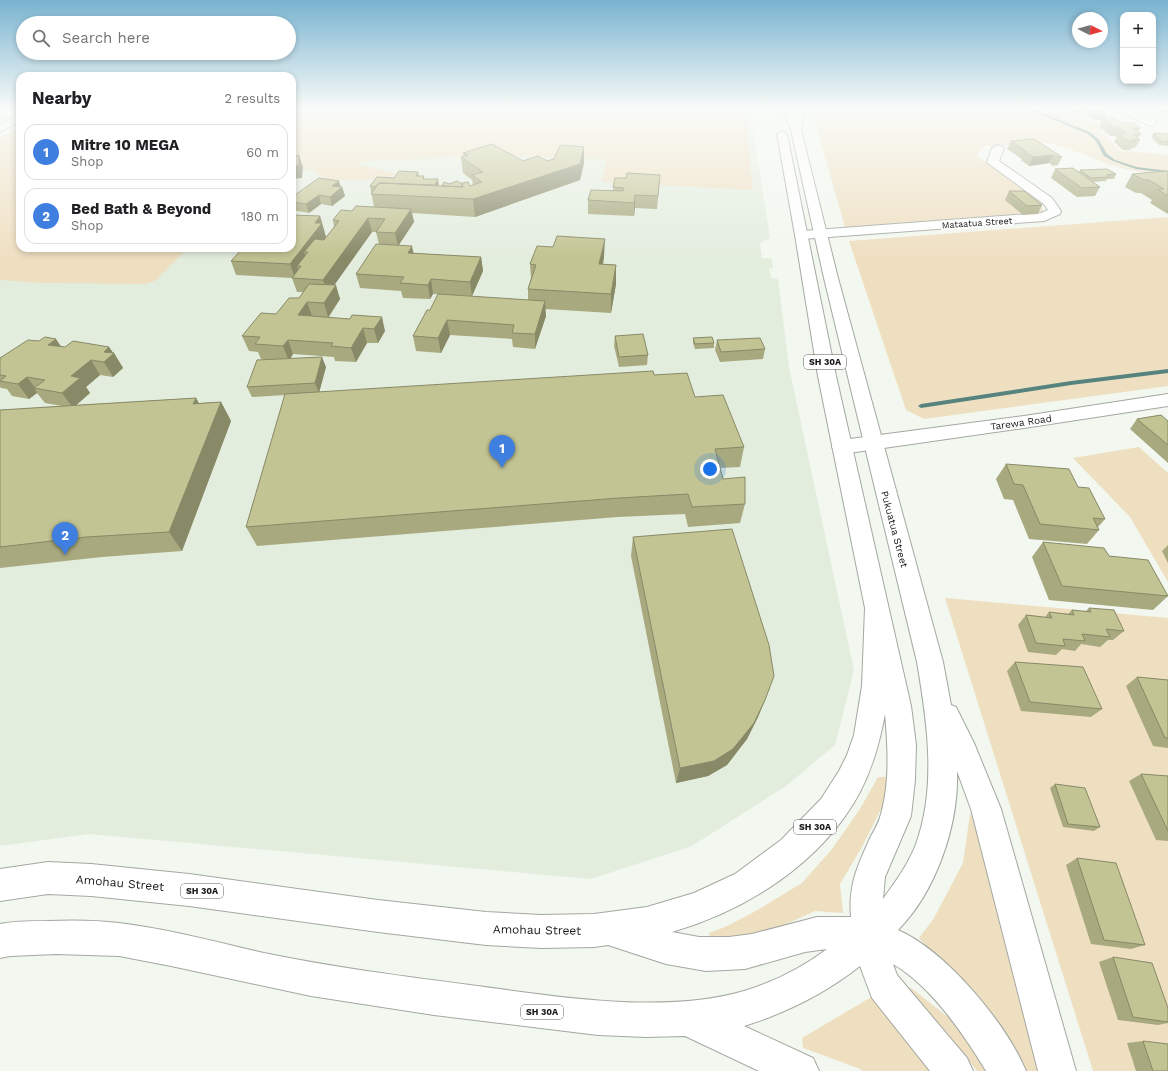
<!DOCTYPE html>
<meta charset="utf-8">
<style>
:root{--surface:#fff;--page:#f2f2f2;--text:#202124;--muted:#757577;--line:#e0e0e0;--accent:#b1245c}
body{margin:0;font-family:"Work Sans",sans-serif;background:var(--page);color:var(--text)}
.controls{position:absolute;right:12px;top:12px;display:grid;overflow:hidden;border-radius:8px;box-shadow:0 2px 6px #0003}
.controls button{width:36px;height:36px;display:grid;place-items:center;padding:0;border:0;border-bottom:1px solid var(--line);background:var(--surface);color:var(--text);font:20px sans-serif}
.compass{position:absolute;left:1072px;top:12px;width:36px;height:36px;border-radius:50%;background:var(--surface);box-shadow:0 2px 6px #0003;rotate:96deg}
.you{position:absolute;left:710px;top:469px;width:14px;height:14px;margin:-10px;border:3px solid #fff;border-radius:50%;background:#1a73e8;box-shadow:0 0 0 6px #1a73e833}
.badge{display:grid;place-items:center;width:26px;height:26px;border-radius:50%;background:var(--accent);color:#fff;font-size:13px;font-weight:700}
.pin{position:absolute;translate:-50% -33px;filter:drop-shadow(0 1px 2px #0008)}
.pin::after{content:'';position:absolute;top:21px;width:14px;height:12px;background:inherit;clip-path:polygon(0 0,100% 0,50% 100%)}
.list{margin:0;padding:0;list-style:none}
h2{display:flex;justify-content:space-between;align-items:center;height:52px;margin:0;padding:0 16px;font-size:17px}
h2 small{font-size:13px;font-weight:400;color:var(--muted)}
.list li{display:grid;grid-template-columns:26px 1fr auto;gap:12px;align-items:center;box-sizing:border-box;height:56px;margin:0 8px 8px;padding:0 8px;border:1px solid var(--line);border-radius:12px}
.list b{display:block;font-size:15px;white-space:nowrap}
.list p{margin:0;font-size:13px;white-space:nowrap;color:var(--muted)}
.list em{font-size:13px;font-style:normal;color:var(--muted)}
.icon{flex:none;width:22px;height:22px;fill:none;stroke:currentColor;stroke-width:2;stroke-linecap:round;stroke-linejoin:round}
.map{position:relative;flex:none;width:1168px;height:1071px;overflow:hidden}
.search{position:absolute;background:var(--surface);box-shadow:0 2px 6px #0003;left:16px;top:16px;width:280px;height:44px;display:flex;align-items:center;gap:10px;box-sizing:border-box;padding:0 14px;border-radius:22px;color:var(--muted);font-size:15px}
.panel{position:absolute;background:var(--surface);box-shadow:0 2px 6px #0003;left:16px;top:72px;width:280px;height:180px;border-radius:12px}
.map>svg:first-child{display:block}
.built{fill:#e3edde}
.green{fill:#efdfc1}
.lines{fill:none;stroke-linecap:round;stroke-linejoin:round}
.stream{fill:#56837e;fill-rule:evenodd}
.minor-casing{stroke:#a3a8a1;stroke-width:2}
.major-casing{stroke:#a3a8a1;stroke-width:2}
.highway-casing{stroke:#a3a8a1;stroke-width:2}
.minor{fill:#fff;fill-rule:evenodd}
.major{fill:#fff;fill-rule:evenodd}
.highway{fill:#fff;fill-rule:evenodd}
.wall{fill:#a8a97e}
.shaded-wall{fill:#888967}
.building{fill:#c3c493;stroke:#888967}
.labels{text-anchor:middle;stroke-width:4;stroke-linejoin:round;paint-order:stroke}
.far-street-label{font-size:9px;fill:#161815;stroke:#fff}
.shield{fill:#fff;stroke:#5c5d5b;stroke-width:1}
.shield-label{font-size:9px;font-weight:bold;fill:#161815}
.street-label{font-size:10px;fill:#161815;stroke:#fff}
.near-street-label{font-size:12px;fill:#161815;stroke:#fff}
</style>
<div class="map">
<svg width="1168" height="1071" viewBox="0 0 1168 1071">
<rect width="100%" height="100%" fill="#f2f7ef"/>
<!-- built -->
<path class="built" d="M292 108H750L770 238 760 243 762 258 772 259 773 268H769L771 278 778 279 789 367 854 670 835 745 786 786 692 846 591 879 89 834 0 846V138L20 127V248H292Z"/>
<!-- green -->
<path class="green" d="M292 108H742C751 128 748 135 750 155 750 166 752 178 753 190L602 182 607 159 486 155 360 162 357 164 396 174C386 180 341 182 329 179 319 176 315 171 303 168L302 157 298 153 292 152Z
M811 108H1055L1097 125 1118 150 1168 155V175L1138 172 1109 165 1084 154 1051 143 985 146 976 155 1040 202 1043 212 845 227Z
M20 127V248H188L156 280 147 284 41 283 0 280V138Z
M1168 217V386L924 419 906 410 849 241Z
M1139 447 1168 473V582L1130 517 1073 458Z
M945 598 1168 618V1071H1093Z
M878 777H886L885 801 862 847 840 884 843 913 815 911 749 941 711 945 709 933 725 927 754 912 802 883 832 849 860 809Z
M970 814 976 821 1038 1071H1021L988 1018 919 938 934 918 963 863Z
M910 987 963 1029 990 1071H977L946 1032 911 997Z
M873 996 935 1071H863L858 1068 803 1048 802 1038Z"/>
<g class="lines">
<!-- stream -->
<path class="stream" d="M1026 108H1030L1090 132 1099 140 1107 154 1115 160 1136 167 1168 171V173L1136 169 1113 161 1104 156 1096 141 1088 134Z
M1168 369V373L1071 385 921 408 918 406 921 404 1071 381Z"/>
<!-- minor casing -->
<g class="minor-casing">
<path id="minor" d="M1113 108H1127L1156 121 1157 123 1152 126 1148 125Z
M20 114V121L0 132V125Z
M998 145 1004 148 999 161 1052 198 1061 211 1060 214 1044 221 802 239 797 238 795 235 797 232 802 231 1041 213 1048 210 1044 204 989 164 987 162 992 148Z
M1168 394V406L1024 428 842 454 835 452 832 447 835 442 842 440 1024 416Z"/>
</g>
<!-- major casing -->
<g class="major-casing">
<path id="major" d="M782 108H792L801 130 838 278 943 662 951 705 956 707 974 743 1001 809 1076 1071H1038L971 809 957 771C959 825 936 892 898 930 946 951 1006 1023 1026 1071H986C963 1033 931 986 893 964L897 975 967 1058 973 1071H930L872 998 860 966C826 993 786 1013 744 1026L813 1058 819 1071H759L685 1036 646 1037 598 1035 434 1015 311 996 171 966 119 956 56 954 10 956 0 958V924C15 921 31 921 47 921 71 920 95 920 119 923 168 929 216 942 264 953 332 967 401 976 470 985 554 996 661 1015 744 991 774 982 803 967 827 949L805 952 745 969 706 971 666 964 608 945 594 947 541 948 486 945 378 932 189 906 91 896 48 894 0 901V869L48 862 91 864 189 874 378 900 486 912 541 915 594 914 647 907 694 893 735 874 781 840 821 799 839 771 847 755 854 735 862 686 865 608 818 376 795 235 777 134 782 131 787 134 836 376 911 706 916 745 915 780 911 816 885 877 883 899C895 882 908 865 916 844 937 786 927 721 917 662L824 278 791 130ZM885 714C888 747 890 782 881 814 879 822 875 829 871 836 858 865 848 884 851 917H817L752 934 729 937H699L672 932C747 910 822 863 860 792 873 767 880 741 885 714Z"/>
</g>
<!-- highway casing -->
<g class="highway-casing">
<path id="highway" d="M794 108H804L801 130 796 133 791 130Z
M20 111V117L0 118V112Z"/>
</g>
<!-- minor -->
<use href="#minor" class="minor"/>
<!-- major -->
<use href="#major" class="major"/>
<!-- highway -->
<use href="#highway" class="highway"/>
</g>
<!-- wall -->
<path class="wall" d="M1074 108 1105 109 1103 113H1100L1106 116 1105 118 1140 128 1138 132 1141 134 1138 138 1140 140 1135 148H1132L1130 150H1123L1114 142 1117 137 1115 136H1110L1099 126 1102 120H1095L1087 117 1089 113 1086 111 1077 113 1072 111Z
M1154 108H1168V112L1164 113Z
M1154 133 1168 134V146L1159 145 1151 137Z
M1011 141 1062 157 1058 165 1053 166 1049 163 1029 166 1021 160 1022 159 1007 149Z
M584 147V163L580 180 475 217 412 213 414 222 399 245 413 253 481 257 483 271 472 296 433 294 430 299 403 298 401 291 360 288 356 274 379 244 376 232H372L334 285 340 299 329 317 385 331 378 343H367L356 362 335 361 334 357 293 354 290 359 326 367 319 392 654 375 695 397 744 447 740 467 720 468 723 479 745 504 740 523 688 527 685 514 618 517 257 546 246 527 285 395 252 397 247 387 272 360 261 359 258 352 249 351 242 336 276 314 299 298 303 292H297L292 278 236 275 231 261 320 216 326 237 324 240 334 227 333 220 352 211 374 207 370 186 394 178 418 172 419 176 439 186H442L449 184H462L470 186 473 185 472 180 463 173 461 157 464 156 463 153 523 161H547Z
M1055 169 1079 172 1080 170 1116 174 1114 179H1107L1106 181 1092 182 1100 187 1095 196 1077 197 1051 178Z
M1168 171V214L1150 203 1152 200 1141 193H1136L1125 187 1132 174Z
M660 175 657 209 635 208 634 216 588 214V200L613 191V187L626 178Z
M341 187H342L345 196 332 206 321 204 309 213 292 210V197Z
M1009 191 1042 205 1038 214 1023 215 1005 200Z
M604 257 603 265 616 284 611 313 545 309 546 316 535 349 513 347 512 339 450 335 441 353 416 351 413 336 430 310 528 300V289L531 278 530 264Z
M615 336 648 355 647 365 619 367 614 346Z
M693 338 714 343V348L695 349 693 343Z
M717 340 765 349 763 359 720 362 715 350Z
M61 347H109L113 353H114L123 368 113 377 100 375 86 387 90 393 76 405 196 398 199 403 221 402 231 421 182 551 102 557 0 568V410L62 406 45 403 37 393 29 399 12 396 7 389 1 388 0 387V358Z
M1137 419 1168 421V463L1130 429Z
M1006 464 1078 487 1105 519 1098 527 1099 530 1087 544 1029 539 1013 500 1004 499 996 479Z
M633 537 765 700 758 717 747 739 727 765 708 776 676 783 631 556Z
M1043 542 1109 556 1168 595V596L1153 610 1049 600 1032 557Z
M1168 545V563L1162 551Z
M1089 608 1124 631 1113 640H1108L1100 647 1081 644 1075 651 1062 649 1056 655 1028 652 1018 625 1026 615 1045 617 1049 612 1068 614 1072 610 1085 612Z
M1015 662 1102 709 1091 717 1021 711 1007 671Z
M1137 677 1168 680V748L1153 746 1126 686Z
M1141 774 1168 776V841L1156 840 1129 781Z
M1055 784 1100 827 1094 831 1063 827 1050 788Z
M1077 858 1145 945 1131 949 1091 944 1066 865Z
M1113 957 1168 1008V1023L1158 1025 1118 1020 1099 962Z
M1143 1041 1168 1071H1136L1127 1043Z"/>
<!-- shaded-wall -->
<path class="shaded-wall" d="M1083 108H1087L1086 111 1077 113 1079 109Z
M1166 108H1168V112L1164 113Z
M1105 109 1103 113 1093 114 1095 110Z
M1097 116H1106L1104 119 1103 118 1102 120H1095Z
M584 147V163L580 180 475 217 473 199Z
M299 155 303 167 302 178 292 179V166Z
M1053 155 1049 163 1029 166 1033 157Z
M438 179 439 188 434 198 433 189Z
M292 180 295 189 292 192Z
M339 181 341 188 342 187 345 196 332 206 330 197 332 186Z
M319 195 321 204 309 213 306 204Z
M635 195V208L634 216V203Z
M411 209 414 222 398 246 395 233Z
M320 216 326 237 310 258 308 252H304L307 262 301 266H297L299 273 295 278 290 264 315 223Z
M368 218 372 232 328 294 323 280Z
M605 239 604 257 599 283V264Z
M412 246 415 260 408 253Z
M481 257 483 271 472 296 470 282Z
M616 265V284L611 313V294Z
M431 279 433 294 430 299 428 285Z
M336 285 340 299 328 317 324 303Z
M545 301 546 316 535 349V334Z
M307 302 312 316 298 315Z
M382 317 385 331 378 343 374 329Z
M447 320 450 335 441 353 438 338Z
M363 328 367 343 356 362 351 348Z
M56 339 66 354 48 345Z
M288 340 293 354 289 361 283 346Z
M109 347 114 354V353L123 368 113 377 104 362V352Z
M322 357 326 367 319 393 315 383Z
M91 360 100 375 86 387 90 393 73 408 62 393 71 376Z
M27 377 36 389 34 388 37 393 29 399 18 384Z
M196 398 206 417 193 404Z
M221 402 231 421 182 551 169 532Z
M765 700 758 717 747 739 727 765 708 776 676 783 680 768Z"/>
<!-- building -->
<path class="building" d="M1089 108H1104L1105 109 1095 110Z
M1098 112 1106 116H1097L1089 113Z
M1103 118H1112L1123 123H1134L1140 128H1133L1141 134H1133L1140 140 1132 139 1135 142 1128 141 1119 134H1126L1120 128H1114Z
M1154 133 1168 134V142L1161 141Z
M1034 139 1062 157H1057L1053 155 1033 157 1025 152H1027L1011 141Z
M492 144 523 161 538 156 547 161 554 159 560 145 584 147 580 164 473 199 371 194 379 183 463 187 462 183 468 182 470 186 482 182 472 175 483 172 461 157 468 155 463 153Z
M299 155V165L292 166V156Z
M1073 168 1100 187 1082 188 1055 169Z
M1107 169 1116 174 1107 175 1109 177 1091 178 1080 170Z
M399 171 418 172 416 176H424L423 179H438L435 185 379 183 376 187 370 186 377 177 394 178Z
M1168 171V196L1158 190 1164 189 1149 180H1144L1132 174Z
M627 173 660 175 658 196 635 195 634 203 588 200 591 190 623 191 624 188 613 187 615 178H626Z
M319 178 339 181 332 186 342 187 330 197 319 195 306 204 292 202V197Z
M457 181 462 184 463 187 442 186 444 182 449 184Z
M1009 191H1024L1042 205 1027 206Z
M356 206 411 209 395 233 376 232 385 219 368 218 323 280 292 278 301 266H297L308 252H304L315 239 324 240 339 221 333 220 341 210 352 211Z
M292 215 320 216 315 223H322L290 264 231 261 243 248H292Z
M557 236 605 239 599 264 616 265 611 294 528 289 536 265 530 264 537 246 553 247Z
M376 244 412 246 408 253 481 257 470 282 431 279 428 285 400 283 404 277 356 274Z
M309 284 336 285 324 303 307 302 298 315 350 319 352 315 382 317 374 329 363 328 351 348 331 346 333 343 288 340 283 346 255 344 260 337 242 336 261 313 276 314 289 298H299Z
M438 294 545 301 535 334 512 333 514 325 447 320 438 338 413 336 427 310H430Z
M643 334 648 355 619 357 615 336Z
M45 337 56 339 48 345 65 347 73 341 109 347 104 352 114 353 104 362 91 360 71 376 80 378 62 393 34 388 45 380 27 377 18 384 0 381 6 376 0 375V358L28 340 39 341Z
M712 337 714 343 695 344 693 338Z
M760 338 765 349 721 352 717 340Z
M322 357 315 383 247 387 257 360Z
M653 371 654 375 687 373 695 397 723 395 744 447 715 449 723 479 745 477V504L692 507 688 494 619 498 246 527 285 394Z
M196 398 193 404 221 402 169 532 86 537 0 547V410Z
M1161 415 1168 421V445L1137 419Z
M1006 464 1069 469 1078 487 1089 488 1105 519 1093 518 1099 530 1040 524 1023 485 1014 484Z
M732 529 769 645 774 676 765 700 754 723 733 749 714 761 680 768 633 537Z
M1043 542 1104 548 1109 556 1148 560 1168 596 1062 586Z
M1089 608 1114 610 1124 631 1106 629 1110 637 1082 634 1085 641 1063 639 1065 646 1036 643 1026 615 1052 618 1049 612 1074 615 1072 610 1091 612Z
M1015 662 1083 667 1102 709 1030 702Z
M1137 677 1168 680V738H1165Z
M1141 774 1168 776V831Z
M1055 784 1085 788 1100 827 1068 824Z
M1077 858 1116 863 1145 945 1104 940Z
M1113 957 1152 963 1168 1008V1022L1133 1017Z
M1143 1041 1168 1044V1071H1153Z"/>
<!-- sky -->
<linearGradient id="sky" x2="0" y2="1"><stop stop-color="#79b3d0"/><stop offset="0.42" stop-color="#f9fbf8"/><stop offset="1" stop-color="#f9fbf8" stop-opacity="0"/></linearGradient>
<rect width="1168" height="258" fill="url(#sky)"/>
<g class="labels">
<!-- far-street labels -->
<g class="far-street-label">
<text transform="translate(977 223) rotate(-4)" y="3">Mataatua Street</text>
</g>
<!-- shield labels -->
<g class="shield">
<rect x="804" y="355" width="42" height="14" rx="3"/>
<rect x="794" y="820" width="42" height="14" rx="3"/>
<rect x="181" y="884" width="42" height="14" rx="3"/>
<rect x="521" y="1005" width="42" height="14" rx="3"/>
</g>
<g class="shield-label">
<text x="825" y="365">SH 30A</text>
<text x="815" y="830">SH 30A</text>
<text x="202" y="894">SH 30A</text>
<text x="542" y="1015">SH 30A</text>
</g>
<!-- street labels -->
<g class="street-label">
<text transform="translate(1021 422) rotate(-8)" y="4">Tarewa Road</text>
<text transform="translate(895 529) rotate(75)" y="4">Pukuatua Street</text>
</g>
<!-- near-street labels -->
<g class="near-street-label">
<text transform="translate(120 883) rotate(5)" y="4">Amohau Street</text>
<text transform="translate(537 930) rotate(1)" y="4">Amohau Street</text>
</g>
</g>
</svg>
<div class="controls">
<button>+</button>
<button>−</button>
</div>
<svg class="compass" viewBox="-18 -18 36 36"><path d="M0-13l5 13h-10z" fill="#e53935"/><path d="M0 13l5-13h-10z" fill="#757577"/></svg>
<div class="you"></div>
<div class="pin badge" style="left:502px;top:468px;background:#3f7fe0">1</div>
<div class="pin badge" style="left:65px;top:555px;background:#3f7fe0">2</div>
<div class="search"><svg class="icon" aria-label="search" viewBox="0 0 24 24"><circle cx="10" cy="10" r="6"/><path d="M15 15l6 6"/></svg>Search here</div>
<section class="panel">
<h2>Nearby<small>2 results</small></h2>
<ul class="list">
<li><span class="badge" style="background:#3f7fe0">1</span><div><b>Mitre 10 MEGA</b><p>Shop</p></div><em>60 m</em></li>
<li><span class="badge" style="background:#3f7fe0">2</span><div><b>Bed Bath &amp; Beyond</b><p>Shop</p></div><em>180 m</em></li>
</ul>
</section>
</div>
